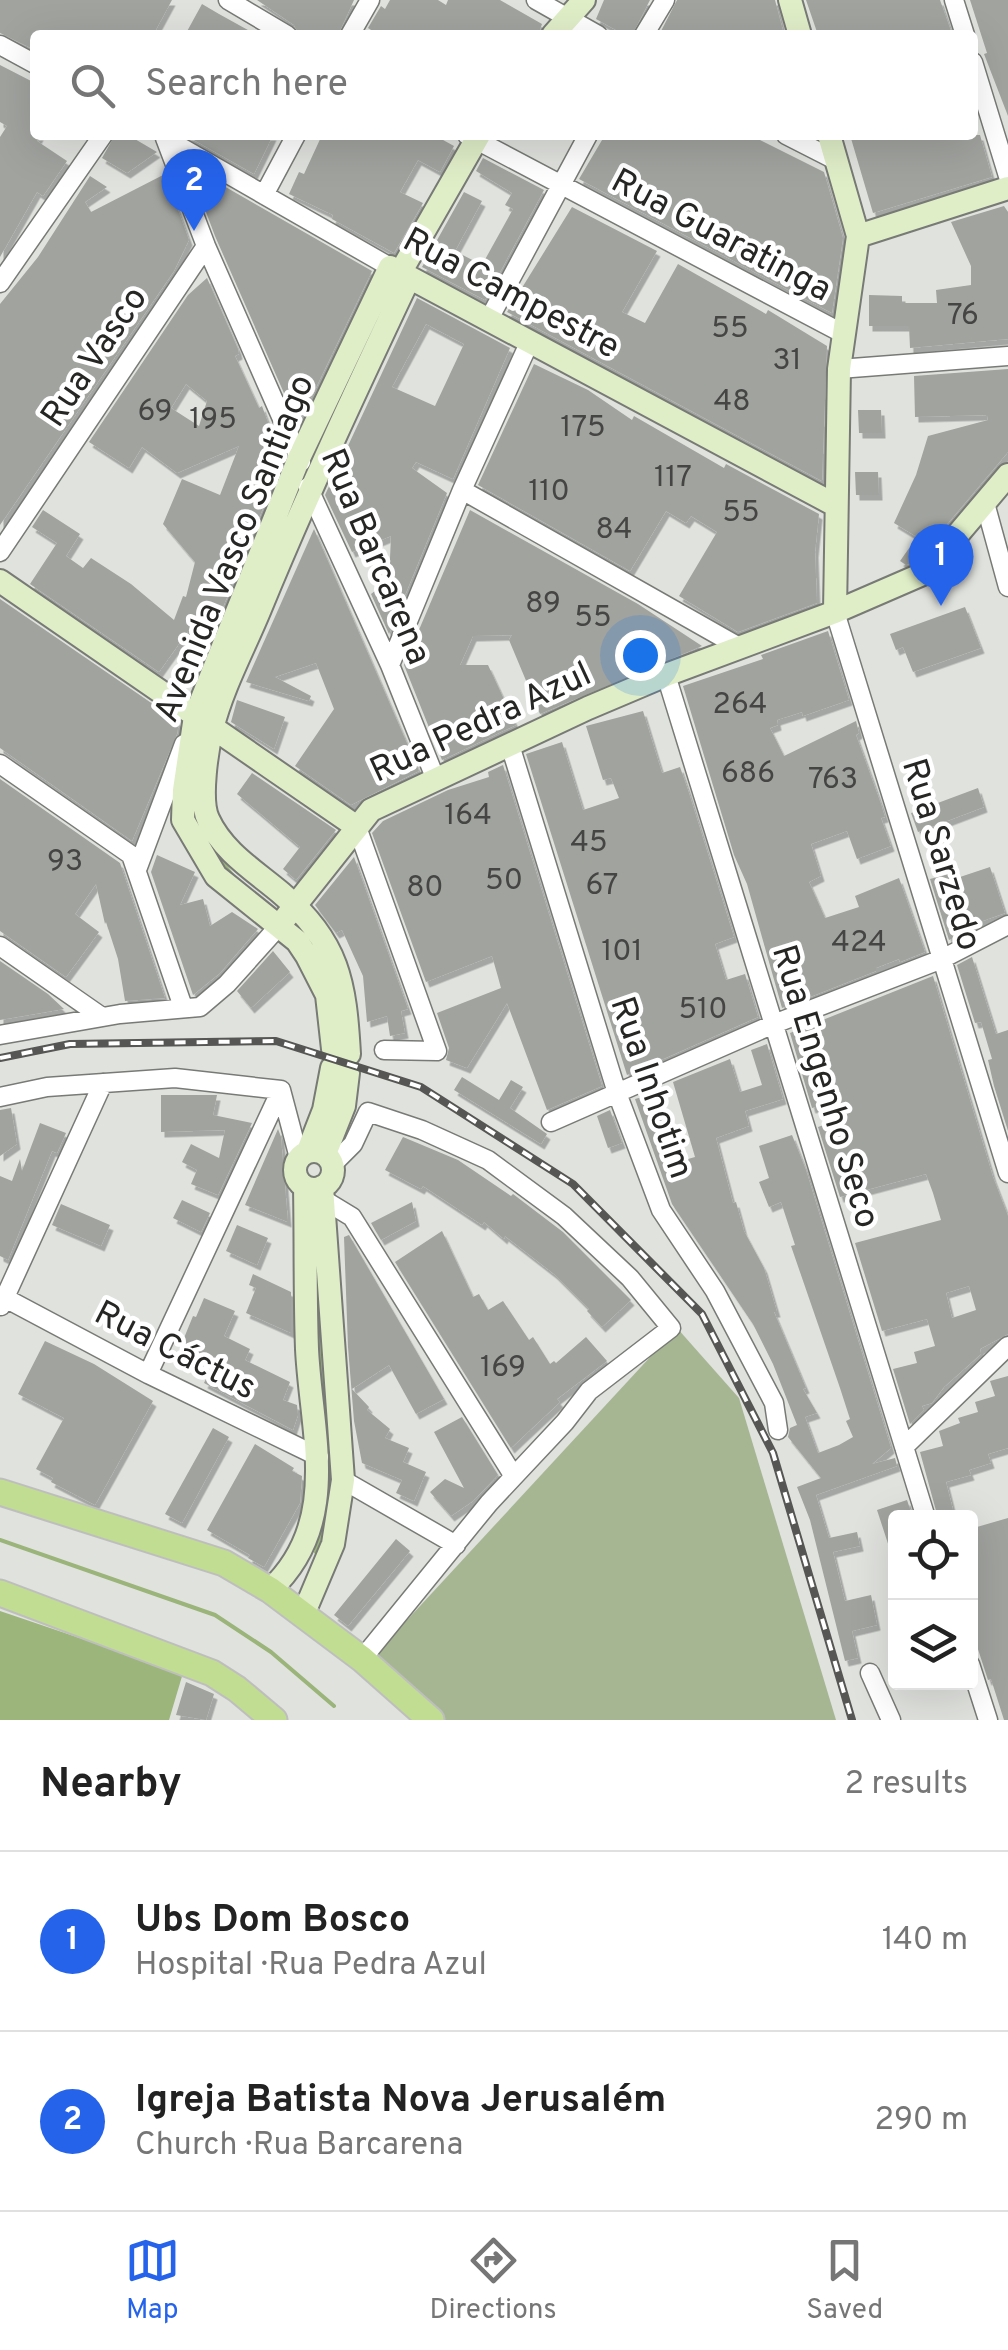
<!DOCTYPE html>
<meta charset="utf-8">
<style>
:root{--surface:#fff;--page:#f6f6f6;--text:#222;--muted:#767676;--line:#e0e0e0;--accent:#2563eb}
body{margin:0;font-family:Overpass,sans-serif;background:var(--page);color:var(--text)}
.controls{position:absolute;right:30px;bottom:30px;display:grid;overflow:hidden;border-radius:10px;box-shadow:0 10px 40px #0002}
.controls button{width:90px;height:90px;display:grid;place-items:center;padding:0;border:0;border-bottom:2px solid var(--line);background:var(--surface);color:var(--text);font:50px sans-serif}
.you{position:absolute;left:640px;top:655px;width:35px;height:35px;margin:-25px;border:8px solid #fff;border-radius:50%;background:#1a73e8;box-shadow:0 0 0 15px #1a73e833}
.badge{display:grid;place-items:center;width:65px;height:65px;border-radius:50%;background:var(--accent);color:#fff;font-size:32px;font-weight:700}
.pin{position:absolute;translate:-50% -82px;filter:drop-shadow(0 2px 5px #0008)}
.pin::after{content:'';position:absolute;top:52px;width:35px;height:30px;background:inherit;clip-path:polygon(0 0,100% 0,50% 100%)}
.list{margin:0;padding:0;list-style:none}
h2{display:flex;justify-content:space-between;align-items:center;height:130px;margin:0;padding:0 40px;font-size:42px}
h2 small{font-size:32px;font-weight:400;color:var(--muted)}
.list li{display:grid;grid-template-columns:65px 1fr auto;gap:30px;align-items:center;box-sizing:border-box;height:180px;padding:0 40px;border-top:2px solid var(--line)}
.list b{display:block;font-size:38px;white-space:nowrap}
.list p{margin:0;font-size:32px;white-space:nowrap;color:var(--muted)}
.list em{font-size:32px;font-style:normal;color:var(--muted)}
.icon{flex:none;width:55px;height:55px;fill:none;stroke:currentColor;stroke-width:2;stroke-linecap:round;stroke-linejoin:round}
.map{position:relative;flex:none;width:1008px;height:1720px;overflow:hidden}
.search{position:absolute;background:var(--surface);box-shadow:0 10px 40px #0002;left:30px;right:30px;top:30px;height:110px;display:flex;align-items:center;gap:25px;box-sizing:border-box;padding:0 35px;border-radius:10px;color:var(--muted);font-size:38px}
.sheet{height:490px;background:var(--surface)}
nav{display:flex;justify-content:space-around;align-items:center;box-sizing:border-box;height:140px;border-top:2px solid var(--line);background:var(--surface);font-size:28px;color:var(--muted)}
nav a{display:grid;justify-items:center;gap:5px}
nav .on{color:var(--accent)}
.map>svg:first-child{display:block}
.green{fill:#a6b693}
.forest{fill:#9cb57b}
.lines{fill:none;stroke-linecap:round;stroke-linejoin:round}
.stream{stroke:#9ab479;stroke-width:4}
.building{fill:#a1a39f;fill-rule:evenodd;filter:url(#shadow)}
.street-casing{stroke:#787a76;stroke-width:21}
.secondary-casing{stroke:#787a76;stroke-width:26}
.primary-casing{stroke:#bebebe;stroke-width:29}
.street{stroke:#fff;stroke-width:18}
.secondary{stroke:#e0eec8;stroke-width:22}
.primary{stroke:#c0dd91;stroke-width:25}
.rail-casing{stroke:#565754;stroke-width:8}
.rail{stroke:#fff;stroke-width:4;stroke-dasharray:11;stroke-linecap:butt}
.labels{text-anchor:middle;stroke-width:9;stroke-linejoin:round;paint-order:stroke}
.number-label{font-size:30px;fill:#454644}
.street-label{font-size:35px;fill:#262725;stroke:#fff}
</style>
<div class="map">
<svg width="1008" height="1720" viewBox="0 0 1008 1720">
<defs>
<filter id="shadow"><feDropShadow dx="3.5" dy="5.5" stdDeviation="0" flood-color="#0004"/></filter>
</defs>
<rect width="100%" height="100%" fill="#e0e2de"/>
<!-- green -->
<path class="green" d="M677 1328 739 1398 836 1720H442L371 1659Z"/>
<!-- forest -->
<path class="forest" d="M0 1611 183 1673 169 1720H0Z"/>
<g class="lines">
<!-- stream -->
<path class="stream" d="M314 454 326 429
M217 856 233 876
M318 1289 319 1351 327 1404
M0 1540 215 1615 271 1652 334 1706
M316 1552 325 1522"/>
</g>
<!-- building -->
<path class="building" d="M0 0H172L153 35H35V50L0 33Z
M257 0H354L338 35H299L294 25Z
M390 0H438L446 5 448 0H500L542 24 538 35H379L368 28 381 6 385 9Z
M604 0H650L632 35H625L596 19Z
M677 0H775L783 31 767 35H659Z
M806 0H940L951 31 938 35H818Z
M970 0H1008V116L984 54 987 53Z
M202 4 219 14 257 35H185Z
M0 65 35 83V135H40L37 141 67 161 43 196 37 192 0 257V137L7 126 0 122Z
M115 135H128L157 152 127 173 102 158Z
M185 135H273L254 174Z
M322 135H434L454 146 440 172 418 160 400 192 423 203 394 253 332 219 333 215 289 194 299 172 304 174Z
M605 135H750L824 172 843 238 832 313 579 179Z
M850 135H980L992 177 873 213Z
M483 158 544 190 485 300 422 267 464 192 482 201 455 251 482 265 513 209 505 205 512 193 476 171Z
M196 170 372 271 298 425 215 236 191 172Z
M165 174 189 240 174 271 0 525V304L38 257 90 176 107 187 85 202 91 212Z
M1004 206 1008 212V339L910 348 909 326H869V295L902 296V303H937L936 290 971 285V266L951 222Z
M572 207 657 251 622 312 645 323 678 264 766 314 768 310 827 346 822 481 507 312Z
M207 278 238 349 239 354 235 356 259 408 262 406 282 461 213 632 193 624 159 672 30 584 57 543 32 527 43 510 80 534 66 556 83 568 91 558 131 584 174 620 183 596 186 597 195 562 163 524 182 479 220 495 239 446 177 473 142 447 129 468 89 442 188 295ZM186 384 207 401 199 426 171 408Z
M417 298 510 348 453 479 416 462 412 468 447 493 389 634 371 594 389 580 391 536 352 552 325 495ZM426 324 464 344 435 406 392 387Z
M534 364 588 390 632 420 634 416 724 468 726 464 819 514 815 552 817 603 738 632 679 596 717 532 691 516 686 523 666 511 630 571 478 485Z
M1008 369V452L916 561 906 565 900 561 917 537 894 523 916 475 928 436 988 420 987 415 915 417 914 376Z
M858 410H881L882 433H859Z
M855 472H878L879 495H856Z
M470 510 638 604 702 646 540 714 509 640 512 635 473 636 460 665H488L516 725 442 760 404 665Z
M314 529 419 771 351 805 295 766 334 709 316 663 275 677 311 696 309 701 246 682Z
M0 599 179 722 177 734 132 841 0 748Z
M965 607 981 648 913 672 903 647 896 650 890 634Z
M828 631 849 700 803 716 802 712 777 720 778 725 770 728 784 756 856 721 859 733 856 735 881 804 885 817 881 818 891 846 857 859 847 831 811 844 821 876 809 882 825 918 859 907 855 896 899 878 925 952 900 962 899 959 876 968V971L782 1008 747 884 734 855 683 686 763 659 761 655Z
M237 700 285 717 274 749 231 722Z
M643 711 662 773 680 767 688 790 734 937 715 944 726 980 745 974 758 1017 627 1075 526 754 562 742 583 810 619 798 611 778 603 780 586 726Z
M503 765 602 1086 547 1110 507 1003 467 1068 446 1060 449 1048 437 1013 501 988 498 977 492 956 426 982 372 833 383 821 448 790 489 777 488 772Z
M252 773 336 830 296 880 283 869 300 847 237 794Z
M0 779 120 863 165 998 125 1001 118 959 106 922 105 924 96 884 75 914 99 932 66 977 0 931Z
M978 788 984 807 918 832 911 813Z
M157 855 195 872 180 905 203 899 210 926 232 912 258 929 220 973 193 995 151 872Z
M354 857 408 1009 401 1011 405 1033 390 1036 387 1016 367 1022 363 976 342 930 336 933 315 905Z
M990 867 1005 913 963 928 965 933 949 940 930 879 949 874 951 880Z
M273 951 290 972 251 1008 237 991Z
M972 957 996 1034 1008 1030V1131L994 1086 988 1060 992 1059 981 1022 975 1023 957 965Z
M0 961 48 994 64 1009 0 1020Z
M933 976 993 1177 1008 1216V1334L980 1349 981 1354 944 1387 932 1403 922 1406 924 1410 910 1424 893 1369 917 1363 914 1352 935 1346 927 1319 882 1331 855 1243 941 1220 933 1193 926 1174 840 1197 818 1127 835 1121 829 1103 812 1108 790 1033ZM969 1286 976 1310 952 1318 946 1293Z
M767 1044 783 1099 745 1111 749 1126 716 1138 733 1203 736 1202 744 1231 764 1268 777 1312H774L806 1388 803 1389 817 1413 805 1417 818 1453 839 1445 853 1437 846 1421 850 1419 840 1388 791 1246 795 1245 781 1202 769 1207 759 1182 769 1178 759 1146 792 1135 806 1170 891 1448 872 1464 895 1458 897 1466 816 1495 829 1538 857 1532 860 1546 833 1552 845 1601 871 1595 877 1625 852 1631 858 1658 845 1661 810 1520 797 1487 821 1478 788 1437 790 1428 797 1425 773 1364 753 1324 672 1204 635 1099 653 1094 674 1163 695 1157 673 1082 730 1059 740 1092 762 1085 751 1050Z
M462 1077 499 1100 511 1080 523 1087 510 1108 547 1134 541 1144 454 1090Z
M161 1095H217L213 1115 252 1123 218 1195 191 1184 197 1170 182 1162 191 1144 219 1158 225 1130 161 1132Z
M11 1108 17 1144 0 1156V1110Z
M610 1110 622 1143 608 1148 597 1116Z
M40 1123 66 1133 57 1153 52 1151 8 1260 0 1256V1176L12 1181 20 1159 22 1171Z
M278 1129 281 1137 288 1222 245 1205Z
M403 1137 458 1160 511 1196 513 1194 563 1232 631 1300 602 1327 587 1311 589 1309 554 1274 505 1236 504 1239 484 1222 482 1225 423 1186 421 1189 385 1170Z
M182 1200 210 1213 201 1232 173 1218Z
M412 1202 416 1221 381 1240 371 1223Z
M61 1204 110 1225 101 1246 52 1225Z
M237 1225 268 1238 257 1265 226 1251Z
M442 1231 473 1297 479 1294 488 1310 503 1301 529 1340 533 1337 550 1364 554 1361 556 1363 586 1337 607 1361 557 1399 560 1402 511 1448 395 1262Z
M349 1235 444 1399 416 1414 389 1365 352 1389 369 1407 367 1410 390 1429 385 1438 409 1448 403 1462 426 1472 414 1501 396 1493 402 1480 362 1463 354 1421 348 1347 344 1237Z
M253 1274 291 1292V1333L246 1313 256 1288 249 1285Z
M204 1298 235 1311 224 1336 250 1349 245 1360 290 1382 283 1400 297 1405 298 1415 293 1430 204 1383 216 1358 182 1343 193 1316 196 1317Z
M45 1341 94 1364 153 1401 95 1505 51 1482 53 1478 36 1469 64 1418 18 1394Z
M1008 1376V1448L988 1454 991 1463 969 1470 971 1475 946 1482 955 1518H938L920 1452 943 1446 939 1431 960 1423 958 1418 978 1412 975 1402 995 1396 990 1381Z
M462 1417 498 1475 473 1501 451 1516 430 1492 445 1479 464 1488 434 1432Z
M213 1428 229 1437 182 1523 165 1514Z
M255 1444 294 1468 292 1471 302 1476 300 1503 264 1567 248 1558 250 1555 207 1530Z
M907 1500 913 1518H896L893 1559 877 1510Z
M1008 1518V1720H1004L991 1679 988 1680 974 1637 970 1638V1529Z
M396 1539 410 1551 348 1626 334 1615Z
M186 1682 214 1694 206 1720 176 1715Z"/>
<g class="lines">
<!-- street casing -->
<g class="street-casing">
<path id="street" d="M228 0 287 35
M536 0 598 35
M954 0 965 35
M350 35 370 0
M644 35 665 0
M0 45 35 64
M973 62 1008 176
M467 135 842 333
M786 135 837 161
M165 138 206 246 301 462
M165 138 390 267
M264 195 296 135
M0 283 103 135
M489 319 588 135
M839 369 1008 356
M308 487 390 665 436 780
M462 490 741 648
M985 503 1008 587
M0 552 206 246
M835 612 1008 1173
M390 665 462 490 530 341
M666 675 926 1518
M510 745 617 1093 661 1210 715 1291 774 1403 778 1430
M0 764 131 855 183 1007
M357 827 437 1051 384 1050
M138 867 184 744
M0 946 102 1017
M0 1035 120 1014 200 1007 227 984 279 926
M281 1090 299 1158
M0 1097 47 1087 175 1078 281 1090
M551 1122 774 1024 942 959 1008 925
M332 1165 353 1144 368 1112 422 1130 488 1160 564 1216 630 1278 671 1328 589 1391 565 1422 489 1503 362 1659
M324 1200 352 1217 513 1475
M5 1298 148 1374 319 1457
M1 1306 103 1083
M148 1374 281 1090
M904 1447 1008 1346
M343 1480 456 1545
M970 1664 988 1720
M870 1673 891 1720"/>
</g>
<!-- secondary casing -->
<g class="secondary-casing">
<path id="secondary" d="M790 0 800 35
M553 35 584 0
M829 135 858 236 839 369 835 612
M858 236 1008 188
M400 273 479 135
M0 581 357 827
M279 926 371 810 588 708 666 675 835 612 925 573 1008 475
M333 1049 327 995 307 956 297 941 216 876 183 820 184 790 195 716 299 458 390 267 835 505
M349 1054C345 983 339 942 281 893 255 871 223 852 208 819 199 800 207 749 212 729 222 688 244 648 260 609 306 497 357 388 409 278
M295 1170a19 19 0 1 1 38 0a19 19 0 1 1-38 0Z
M308 1151 324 1110 332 1068
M325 1154 344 1106 348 1073
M270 1590C342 1523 311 1433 307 1349 305 1295 306 1241 305 1187
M303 1615 333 1544 343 1480 322 1187"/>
</g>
<!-- primary casing -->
<g class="primary-casing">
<path id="primary" d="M0 1492 224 1563 270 1590 362 1659 431 1720
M0 1593 212 1673 237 1689 274 1720"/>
</g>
<!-- street -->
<use href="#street" class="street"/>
<!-- secondary -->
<use href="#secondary" class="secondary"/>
<!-- primary -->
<use href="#primary" class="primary"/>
<!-- rail casing -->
<g class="rail-casing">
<path id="rail" d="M0 1058 70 1044 276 1041 421 1087 573 1184 702 1314 773 1453 852 1720"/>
</g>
<!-- rail -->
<use href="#rail" class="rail"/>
</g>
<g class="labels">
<!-- number labels -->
<g class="number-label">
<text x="963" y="324">76</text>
<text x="730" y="337">55</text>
<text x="787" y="369">31</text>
<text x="732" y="410">48</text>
<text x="155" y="420">69</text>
<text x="213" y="428">195</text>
<text x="583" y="436">175</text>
<text x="673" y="486">117</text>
<text x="549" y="500">110</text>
<text x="741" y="521">55</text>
<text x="614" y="538">84</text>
<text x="543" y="612">89</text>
<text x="593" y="626">55</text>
<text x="740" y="713">264</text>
<text x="748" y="782">686</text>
<text x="833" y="788">763</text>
<text x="468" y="824">164</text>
<text x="589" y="851">45</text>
<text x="65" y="870">93</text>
<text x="504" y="889">50</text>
<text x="602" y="894">67</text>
<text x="425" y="896">80</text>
<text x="859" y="951">424</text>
<text x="622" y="960">101</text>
<text x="703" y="1018">510</text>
<text x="503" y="1376">169</text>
</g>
<!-- street labels -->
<g class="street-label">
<text transform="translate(722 234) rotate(28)" y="12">Rua Guaratinga</text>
<text transform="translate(512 292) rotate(28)" y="12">Rua Campestre</text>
<text transform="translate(93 356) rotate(-56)" y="12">Rua Vasco</text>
<text transform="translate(233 548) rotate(-68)" y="12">Avenida Vasco Santiago</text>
<text transform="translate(377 556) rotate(67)" y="12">Rua Barcarena</text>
<text transform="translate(480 721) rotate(-25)" y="12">Rua Pedra Azul</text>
<text transform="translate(943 854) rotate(73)" y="12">Rua Sarzedo</text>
<text transform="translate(827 1086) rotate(73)" y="12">Rua Engenho Seco</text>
<text transform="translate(653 1087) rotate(71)" y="12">Rua Inhotim</text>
<text transform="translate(176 1349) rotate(27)" y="12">Rua Cáctus</text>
</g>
</g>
</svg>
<div class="controls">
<button><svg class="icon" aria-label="locate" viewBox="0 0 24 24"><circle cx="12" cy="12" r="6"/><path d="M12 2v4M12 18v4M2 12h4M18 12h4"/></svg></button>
<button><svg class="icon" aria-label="layers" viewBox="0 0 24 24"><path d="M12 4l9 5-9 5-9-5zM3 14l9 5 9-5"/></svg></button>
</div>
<div class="you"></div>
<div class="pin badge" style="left:941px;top:606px">1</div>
<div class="pin badge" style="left:194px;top:231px">2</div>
<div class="search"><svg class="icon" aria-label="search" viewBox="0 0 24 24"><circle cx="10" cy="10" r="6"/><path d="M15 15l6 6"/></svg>Search here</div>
</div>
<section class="sheet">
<h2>Nearby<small>2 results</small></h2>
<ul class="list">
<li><span class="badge">1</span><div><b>Ubs Dom Bosco</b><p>Hospital · Rua Pedra Azul</p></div><em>140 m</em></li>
<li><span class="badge">2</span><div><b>Igreja Batista Nova Jerusalém</b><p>Church · Rua Barcarena</p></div><em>290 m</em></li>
</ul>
</section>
<nav>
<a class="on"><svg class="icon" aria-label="map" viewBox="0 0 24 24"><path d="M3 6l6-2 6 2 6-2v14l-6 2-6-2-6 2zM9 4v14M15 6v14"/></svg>Map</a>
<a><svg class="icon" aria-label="directions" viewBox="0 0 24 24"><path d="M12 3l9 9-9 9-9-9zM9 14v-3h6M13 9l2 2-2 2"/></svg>Directions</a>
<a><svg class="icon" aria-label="saved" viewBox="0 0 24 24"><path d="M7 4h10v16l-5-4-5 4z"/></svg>Saved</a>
</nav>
